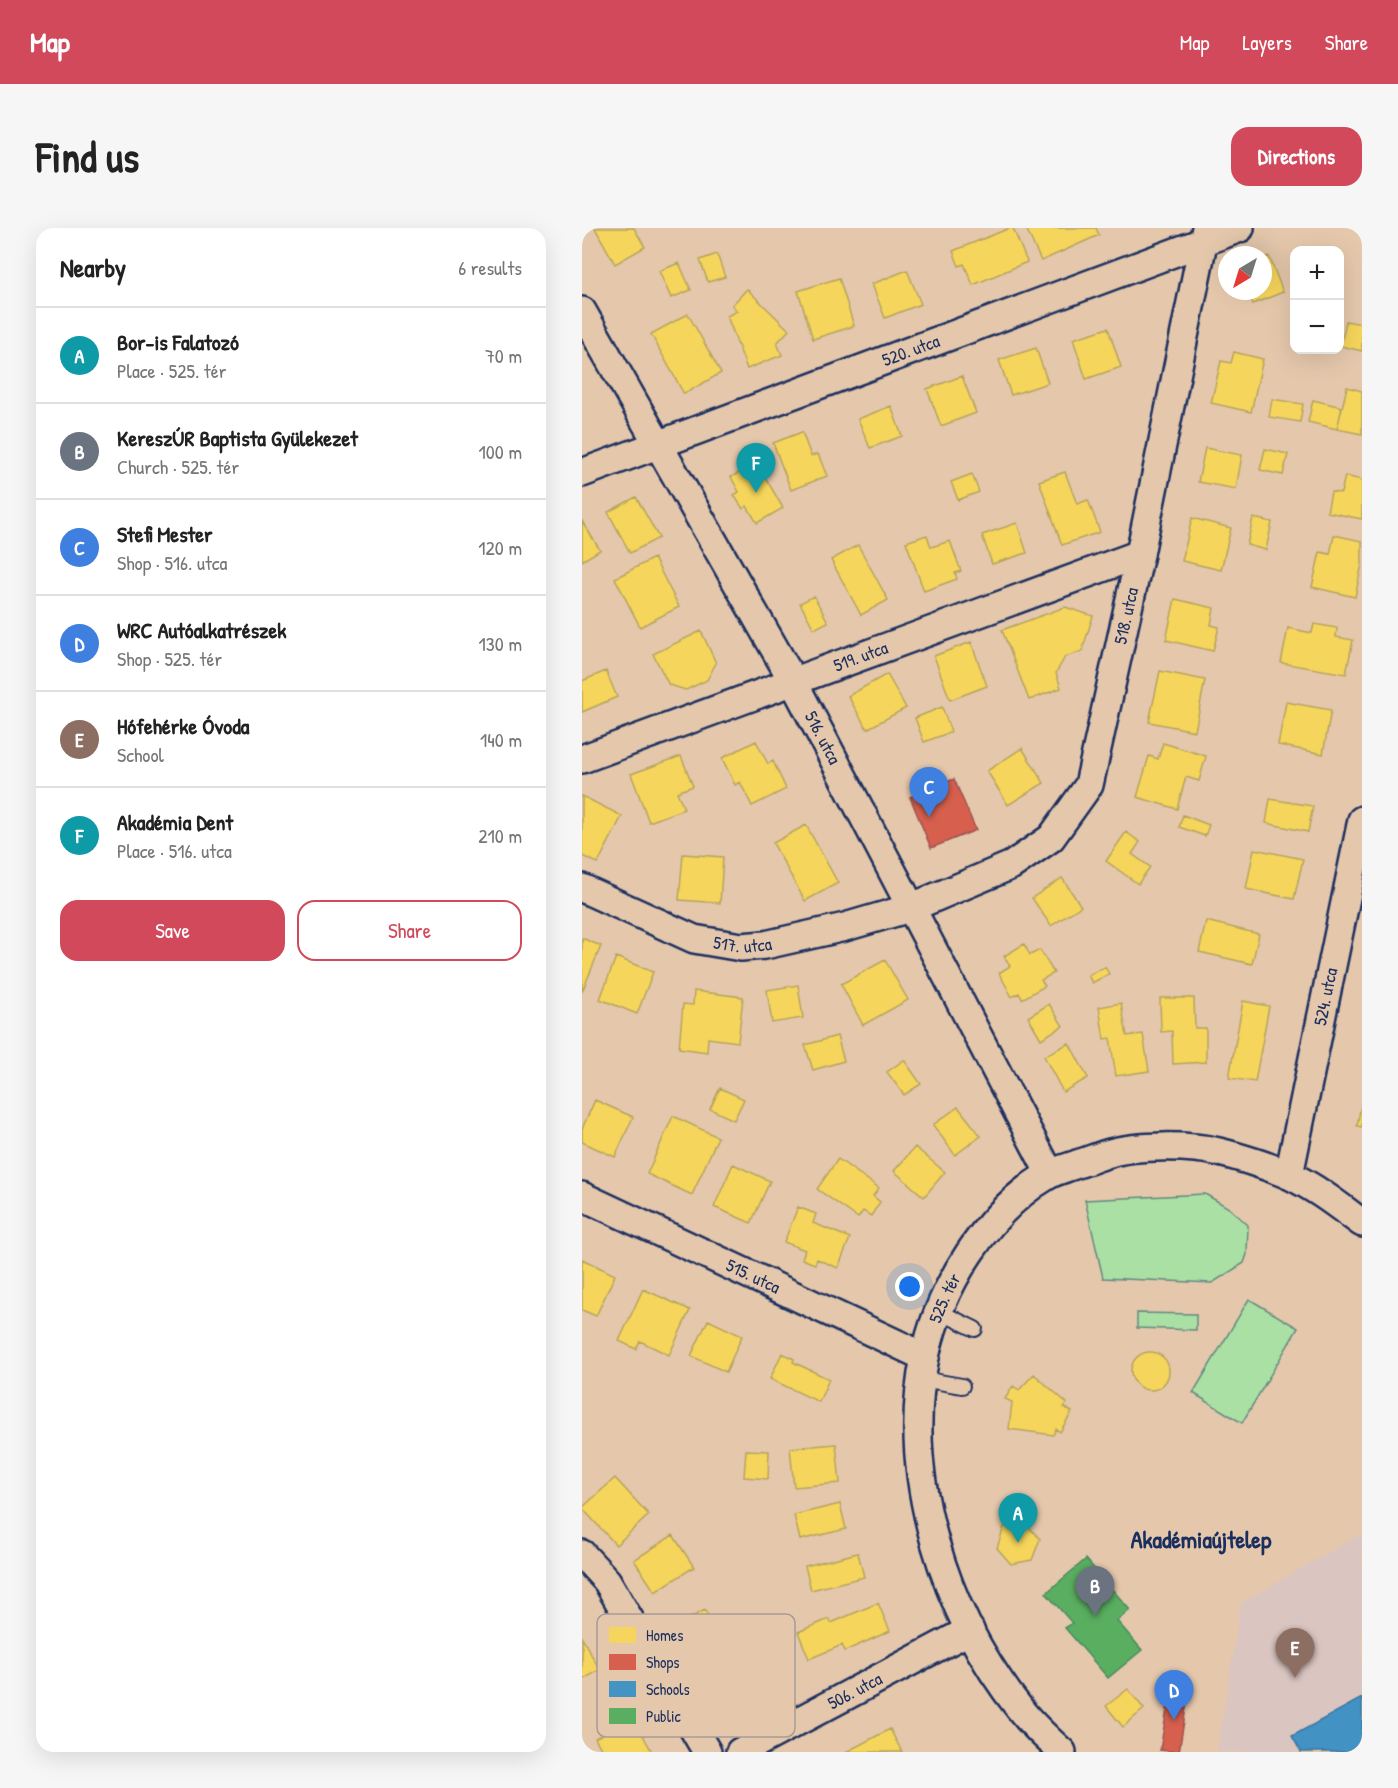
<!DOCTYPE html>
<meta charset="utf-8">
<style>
:root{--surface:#fff;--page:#f6f6f6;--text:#222;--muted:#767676;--line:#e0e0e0;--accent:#d1495b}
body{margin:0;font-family:"Patrick Hand",sans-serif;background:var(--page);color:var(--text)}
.controls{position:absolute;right:18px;top:18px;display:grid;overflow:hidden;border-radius:12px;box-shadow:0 6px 24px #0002}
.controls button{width:54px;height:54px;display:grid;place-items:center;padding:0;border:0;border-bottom:2px solid var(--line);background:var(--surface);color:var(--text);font:30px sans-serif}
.compass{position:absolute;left:636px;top:18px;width:54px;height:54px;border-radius:50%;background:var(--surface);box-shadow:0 6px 24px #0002;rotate:218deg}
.you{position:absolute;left:328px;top:1059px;width:21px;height:21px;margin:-15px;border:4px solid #fff;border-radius:50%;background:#1a73e8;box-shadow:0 0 0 9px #1a73e833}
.badge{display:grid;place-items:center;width:39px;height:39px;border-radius:50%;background:var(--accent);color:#fff;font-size:20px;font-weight:700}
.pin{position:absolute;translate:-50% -50px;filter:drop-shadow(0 2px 3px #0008)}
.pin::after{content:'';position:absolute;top:32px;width:21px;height:18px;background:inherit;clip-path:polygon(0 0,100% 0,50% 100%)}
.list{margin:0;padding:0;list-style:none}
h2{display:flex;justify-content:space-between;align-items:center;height:78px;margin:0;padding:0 24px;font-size:26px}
h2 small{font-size:20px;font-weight:400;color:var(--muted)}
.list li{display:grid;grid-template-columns:39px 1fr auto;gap:18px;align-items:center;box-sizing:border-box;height:96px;padding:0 24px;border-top:2px solid var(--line)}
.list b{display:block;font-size:22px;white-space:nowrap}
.list p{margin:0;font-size:20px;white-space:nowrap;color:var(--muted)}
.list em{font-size:20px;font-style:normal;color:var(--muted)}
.actions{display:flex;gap:12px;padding:18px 24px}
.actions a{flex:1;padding:14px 0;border:2px solid var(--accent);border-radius:18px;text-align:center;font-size:21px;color:var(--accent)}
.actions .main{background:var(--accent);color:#fff}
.map{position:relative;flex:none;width:780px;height:1524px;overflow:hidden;border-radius:18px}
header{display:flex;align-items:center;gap:36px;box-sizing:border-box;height:84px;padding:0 30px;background:var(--accent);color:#fff}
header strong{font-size:28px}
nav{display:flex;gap:33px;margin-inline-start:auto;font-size:21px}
.intro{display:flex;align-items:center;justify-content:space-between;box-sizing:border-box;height:144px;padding:0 36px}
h1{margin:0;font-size:42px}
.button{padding:15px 27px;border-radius:18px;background:var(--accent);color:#fff;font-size:21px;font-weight:700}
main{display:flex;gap:36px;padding:0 36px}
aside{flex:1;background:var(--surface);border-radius:18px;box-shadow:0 6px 24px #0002}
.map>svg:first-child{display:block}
.built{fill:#dac5c0}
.green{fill:#aae0a3;stroke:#628880;stroke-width:1.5}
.homes{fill:#f6d55c;stroke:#b4a35d;stroke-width:1.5}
.shops{fill:#d6604d;stroke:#9e5152;stroke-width:1.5}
.schools{fill:#4393c3;stroke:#3775a5;stroke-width:1.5}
.public{fill:#5aae61;stroke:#478860;stroke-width:1.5}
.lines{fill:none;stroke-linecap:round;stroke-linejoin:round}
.service-casing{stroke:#1b2f5e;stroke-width:18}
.minor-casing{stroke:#1b2f5e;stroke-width:32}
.service{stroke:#e5c8ac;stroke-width:14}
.minor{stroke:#e5c8ac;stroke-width:27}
.labels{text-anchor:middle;stroke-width:6;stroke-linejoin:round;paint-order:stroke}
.street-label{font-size:18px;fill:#1b2f5e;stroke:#e5c8ac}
.district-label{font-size:24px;font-weight:bold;fill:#1b2f5e;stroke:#e5c8ac}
.key{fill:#e5c8ac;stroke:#a89a95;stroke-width:1.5}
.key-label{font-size:16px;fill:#1b2f5e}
</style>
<header>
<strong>Map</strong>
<nav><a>Map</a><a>Layers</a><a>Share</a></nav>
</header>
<div class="intro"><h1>Find us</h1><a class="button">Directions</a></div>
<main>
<aside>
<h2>Nearby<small>6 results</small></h2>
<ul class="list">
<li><span class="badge" style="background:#0f9aa8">A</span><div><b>Bor-is Falatozó</b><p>Place · 525. tér</p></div><em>70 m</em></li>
<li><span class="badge" style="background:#6b7280">B</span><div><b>KereszÚR Baptista Gyülekezet</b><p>Church · 525. tér</p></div><em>100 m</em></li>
<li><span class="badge" style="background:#3f7fe0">C</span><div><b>Stefi Mester</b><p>Shop · 516. utca</p></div><em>120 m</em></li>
<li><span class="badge" style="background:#3f7fe0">D</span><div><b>WRC Autóalkatrészek</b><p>Shop · 525. tér</p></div><em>130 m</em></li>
<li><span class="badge" style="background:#8d6e63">E</span><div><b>Hófehérke Óvoda</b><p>School</p></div><em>140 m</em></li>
<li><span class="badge" style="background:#0f9aa8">F</span><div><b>Akadémia Dent</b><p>Place · 516. utca</p></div><em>210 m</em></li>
</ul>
<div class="actions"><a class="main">Save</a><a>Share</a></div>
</aside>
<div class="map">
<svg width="780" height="1524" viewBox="0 0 780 1524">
<rect width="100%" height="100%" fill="#e5c8ac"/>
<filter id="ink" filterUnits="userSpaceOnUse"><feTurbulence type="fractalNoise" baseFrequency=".0167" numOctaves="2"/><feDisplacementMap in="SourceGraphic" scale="12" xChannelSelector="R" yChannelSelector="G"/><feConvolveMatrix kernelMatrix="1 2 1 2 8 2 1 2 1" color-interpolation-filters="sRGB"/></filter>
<g filter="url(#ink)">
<!-- built -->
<path class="built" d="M780 1305V1524H635L659 1375Z"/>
<!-- green -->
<path class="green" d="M623 966 647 980 666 997 665 1026 662 1035 630 1055 521 1050 503 972Z
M667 1071 716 1100 660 1195 611 1165Z
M555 1085 614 1086V1102L555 1100Z"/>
<!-- homes -->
<path class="homes" d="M13 0H52L63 19 33 36Z
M428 0H431L445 34 391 57 382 36 377 38 371 23Z
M444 0H514L517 7 459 33Z
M135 26 143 49 126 54 118 32Z
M687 28 701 64 671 76 666 63H681V31Z
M97 35 109 62 89 70 77 43Z
M325 42 339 76 303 90 290 56Z
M257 50 272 98 231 111 216 63Z
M165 61 207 102 195 115 200 127 165 141 145 88 155 83 150 77Z
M106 86 139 145 102 166 69 106Z
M764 93 780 96V123L759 118Z
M526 100 539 139 504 151 491 111Z
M454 120 466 155 429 167 417 132Z
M652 124 681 131 669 184 629 175 639 133 649 135Z
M380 148 394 185 359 198 345 161Z
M765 159 780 163V206L755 201Z
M690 171 721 176 718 194 687 189Z
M731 172 760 179 755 201 726 194Z
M309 178 320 208 288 220 276 191Z
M220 204 229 228 236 226 245 248 209 262 191 215Z
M623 220 660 227 654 261 616 254Z
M683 221 706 226 701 247 678 242Z
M175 235 201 280 175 295 165 278 161 281 152 267 157 264 149 249Z
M483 244 495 276 506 272 518 304 480 317 457 253Z
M390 246 397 264 376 272 369 254Z
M763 248 780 252V291L745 284 749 264 759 265Z
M54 269 77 310 48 325 26 284Z
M610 290 649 300 639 342 600 333Z
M671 290 690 294 684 322 665 317Z
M0 293 18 322 0 333Z
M435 295 445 325 410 336 400 307Z
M345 307 349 319 368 313 379 343 373 345 375 351 342 363 324 314Z
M752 307 780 313V336L773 369 730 359 738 324 748 326Z
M276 317 306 372 279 387 249 332Z
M72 330 97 379 58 399 33 350Z
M232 368 246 394 232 401 218 375Z
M593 371 632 380 629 397 637 399 631 423 584 412Z
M483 379 511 388 500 423 483 429 474 445 479 460 447 472 420 402Z
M732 396 755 400 754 409 771 412 764 446 699 435 706 400 730 405Z
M119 403 134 435 125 452 104 462 87 457 71 426Z
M389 414 405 458 368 472 352 428Z
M24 443 35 469 0 484V453Z
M578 443 623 452 613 503 567 494Z
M305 446 324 480 285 501 266 468Z
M704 474 749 482 741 526 696 517Z
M360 479 369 504 342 514 333 490Z
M174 513 186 536 191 533 204 561 170 578 158 554 153 557 140 530Z
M581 515 624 528 617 553 604 549 595 581 555 569 567 528 576 531Z
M440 520 462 555 426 577 405 543Z
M99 528 111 558 95 564 102 581 67 594 49 546Z
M0 568 40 588 16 635 0 628Z
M688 571 731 578 726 604 684 595Z
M601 587 627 597 623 608 597 599Z
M224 597 256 655 223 673 191 615Z
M544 604 558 614 550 626 568 639 556 656 524 633Z
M672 621 721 631 712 671 664 661Z
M101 626 141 629 138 675 97 672Z
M480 650 499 678 469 698 450 670Z
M624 693 677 706 670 736 617 724Z
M0 710 19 718 0 764Z
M442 716 448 727 458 722 472 745 459 752 463 758 440 771 437 765 430 769 417 745 428 738 422 728Z
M34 729 71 744 55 786 18 771Z
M303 732 326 772 281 797 259 756Z
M523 739 527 746 510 755 506 747Z
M216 757 221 790 190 795 185 762Z
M112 763 161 769 156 814 126 810 125 824 97 820 101 776 111 777Z
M578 770H612L613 800H624V834L591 836 590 803 579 804Z
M661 773 687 778 673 854 647 850Z
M539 775 545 808 561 806 567 843 534 848 528 810 522 811 517 779Z
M467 776 481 798 459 811 446 789Z
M255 808 262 833 231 842 223 817Z
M487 815 506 850 481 864 462 828Z
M322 832 339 856 322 867 305 844Z
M138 860 162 871 152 892 128 881Z
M13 872 51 889 33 929 0 914V901Z
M780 872V899L775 898Z
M376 879 399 908 373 927 351 897Z
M91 888 136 909 110 967 65 946Z
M333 919 363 944 342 969 312 943Z
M256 931 297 960 291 968 298 974 289 988 281 983 276 990 235 961Z
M151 936 188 953 169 995 132 979Z
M216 979 234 986 231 995 268 1010 256 1040 235 1031 233 1036 220 1031 223 1022 202 1014Z
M0 1031 33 1047 14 1088 0 1082Z
M61 1061 108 1082 87 1127 58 1113 54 1121 37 1113Z
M126 1092 160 1108 144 1144 109 1128Z
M549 1143a19 19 0 1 1 38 0a19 19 0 1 1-38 0Z
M200 1125 212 1131 211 1134 247 1151 237 1174 188 1151Z
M452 1146 485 1175 482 1179 490 1184 478 1204 474 1201 471 1207 427 1201 430 1174 423 1171 431 1158 437 1162Z
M254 1216 258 1255 212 1259 208 1220Z
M164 1222 187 1223 186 1251 162 1249Z
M33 1250 67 1287 34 1317 0 1280Z
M258 1276 264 1301 218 1312 212 1287Z
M443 1295 458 1311 450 1332 429 1336 415 1320 422 1299Z
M91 1307 112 1339 73 1364 52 1332Z
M276 1325 282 1349 229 1362 223 1338Z
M296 1375 308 1403 263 1423 260 1417 227 1431 216 1404 247 1391 249 1395Z
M123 1382 137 1412 106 1427 92 1398Z
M0 1410 18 1442 0 1452Z
M546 1461 562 1481 541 1499 524 1478Z
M51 1489 70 1524H21L13 1510Z
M308 1501 320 1524H264Z"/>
<!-- shops -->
<path class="shops" d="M372 551 394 602 349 620 328 569Z
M589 1458 607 1461 597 1524 578 1522Z"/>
<!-- schools -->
<path class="schools" d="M780 1470V1524H719L710 1508Z"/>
<!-- public -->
<path class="public" d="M504 1331 548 1382 535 1393 560 1422 526 1450 483 1400 490 1395 464 1365Z"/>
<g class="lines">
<!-- service casing -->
<g class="service-casing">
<path id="service" d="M356 1083 393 1101
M340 1151 380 1158"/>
</g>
<!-- minor casing -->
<g class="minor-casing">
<g id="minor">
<path id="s1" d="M0 83 211 453 468 946"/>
<path id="s2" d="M0 245 658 0"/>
<path id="s3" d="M0 531 558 326"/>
<path id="s4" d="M0 660 112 711 159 719 183 717 263 699 328 680 430 637 469 610 507 557 558 326 624 0"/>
<path id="s5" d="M707 947 780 592"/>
<path id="s6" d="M0 968 343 1129"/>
<path d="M0 1326 25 1353 125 1524"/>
<path id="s7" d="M158 1524 388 1402"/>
<path id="s8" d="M480 1524C466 1511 450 1497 438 1481 363 1387 318 1248 343 1129 357 1060 405 983 466 947 475 942 485 940 495 936 506 933 517 928 528 925 555 917 609 917 637 924 658 929 689 939 709 948 734 960 757 978 780 995"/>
</g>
</g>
<!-- service -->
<use href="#service" class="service"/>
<!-- minor -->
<use href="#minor" class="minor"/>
</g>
</g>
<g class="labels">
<!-- street labels -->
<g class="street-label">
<text dy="6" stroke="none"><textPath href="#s2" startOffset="351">520. utca</textPath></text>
<text dy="6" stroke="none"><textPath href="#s4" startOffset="741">518. utca</textPath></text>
<text dy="6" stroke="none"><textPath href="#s3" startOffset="297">519. utca</textPath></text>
<text dy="6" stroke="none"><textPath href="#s1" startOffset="490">516. utca</textPath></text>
<text dy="6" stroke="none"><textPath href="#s4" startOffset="172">517. utca</textPath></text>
<text dy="6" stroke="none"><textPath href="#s5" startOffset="182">524. utca</textPath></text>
<text dy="6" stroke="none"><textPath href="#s6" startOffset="189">515. utca</textPath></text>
<text dy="6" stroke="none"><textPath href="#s8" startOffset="498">525. tér</textPath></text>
<text dy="6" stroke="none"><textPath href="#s7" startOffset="130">506. utca</textPath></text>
</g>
<!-- district labels -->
<g class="district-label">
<text x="619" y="1320">Akadémiaújtelep</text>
</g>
</g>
<!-- legend -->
<rect x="15" y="1386" width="198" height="123" rx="9" class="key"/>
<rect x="27" y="1399" width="27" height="16" fill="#f6d55c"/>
<rect x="27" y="1426" width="27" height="16" fill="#d6604d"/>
<rect x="27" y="1453" width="27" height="16" fill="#4393c3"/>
<rect x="27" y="1480" width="27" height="16" fill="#5aae61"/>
<g class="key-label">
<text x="64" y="1413">Homes</text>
<text x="64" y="1440">Shops</text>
<text x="64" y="1467">Schools</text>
<text x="64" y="1494">Public</text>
</g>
</svg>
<div class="controls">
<button>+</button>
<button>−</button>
</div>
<svg class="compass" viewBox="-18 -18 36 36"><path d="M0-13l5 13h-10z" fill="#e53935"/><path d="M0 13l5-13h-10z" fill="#767676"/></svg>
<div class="you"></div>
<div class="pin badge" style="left:436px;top:1315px;background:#0f9aa8">A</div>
<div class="pin badge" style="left:513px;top:1388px;background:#6b7280">B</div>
<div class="pin badge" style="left:347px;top:589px;background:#3f7fe0">C</div>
<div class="pin badge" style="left:592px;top:1492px;background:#3f7fe0">D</div>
<div class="pin badge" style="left:713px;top:1450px;background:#8d6e63">E</div>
<div class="pin badge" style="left:174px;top:265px;background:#0f9aa8">F</div>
</div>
</main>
